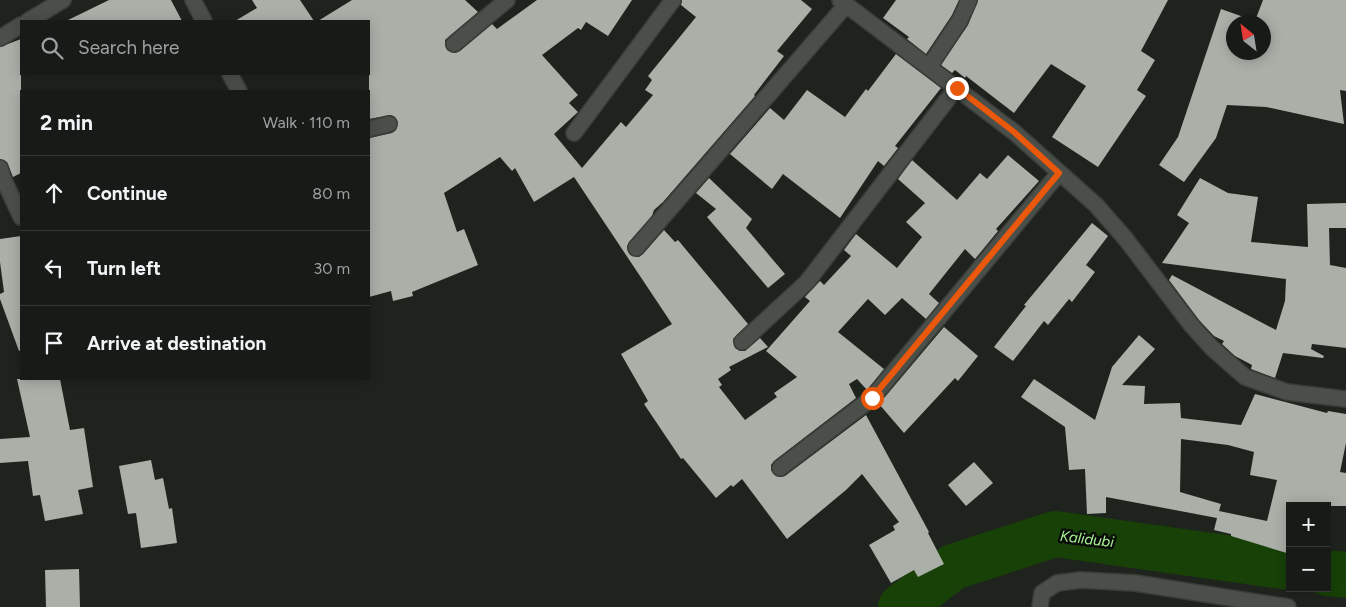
<!DOCTYPE html>
<meta charset="utf-8">
<style>
:root{--surface:#171a16;--page:#20231f;--text:#f1f3f6;--muted:#9ea1a1;--line:#363835}
body{margin:0;font-family:Figtree,sans-serif;background:var(--page);color:var(--text)}
.controls{position:absolute;right:15px;bottom:15px;display:grid;overflow:hidden;border-radius:0px;box-shadow:0 2px 12px #0003}
.controls button{width:45px;height:45px;display:grid;place-items:center;padding:0;border:0;border-bottom:1px solid var(--line);background:var(--surface);color:var(--text);font:25px sans-serif}
.compass{position:absolute;left:1226px;top:15px;width:45px;height:45px;border-radius:50%;background:var(--surface);box-shadow:0 2px 12px #0003;rotate:330deg}
.stop{position:absolute;width:15px;height:15px;margin:-11px;border:4px solid #ea580c;border-radius:50%;background:#fff}
.stop.end{background:#ea580c;border-color:#fff;box-shadow:0 1px 5px #0008}
.list{margin:0;padding:0;list-style:none}
h2{display:flex;justify-content:space-between;align-items:center;height:65px;margin:0;padding:0 20px;font-size:21px}
h2 small{font-size:16px;font-weight:400;color:var(--muted)}
.list li{display:grid;grid-template-columns:32px 1fr auto;gap:15px;align-items:center;box-sizing:border-box;height:75px;padding:0 20px;border-top:1px solid var(--line)}
.list b{display:block;font-size:19px;white-space:nowrap}
.list em{font-size:16px;font-style:normal;color:var(--muted)}
.icon{flex:none;width:28px;height:28px;fill:none;stroke:currentColor;stroke-width:2;stroke-linecap:round;stroke-linejoin:round}
.map{position:relative;flex:none;width:1346px;height:607px;overflow:hidden}
.search{position:absolute;background:var(--surface);box-shadow:0 2px 12px #0003;left:20px;top:20px;width:350px;height:55px;display:flex;align-items:center;gap:12px;box-sizing:border-box;padding:0 18px;border-radius:0px;color:var(--muted);font-size:19px}
.panel{position:absolute;background:var(--surface);box-shadow:0 2px 12px #0003;left:20px;top:90px;width:350px;height:290px;border-radius:0px}
.map>svg:first-child{display:block}
.lines{fill:none;stroke-linecap:round;stroke-linejoin:round}
.river{stroke:#174107;stroke-width:46}
.building{fill:#aaafa8;fill-rule:evenodd}
.street-casing{stroke:#3a3e3a;stroke-width:18}
.street{stroke:#4b4f49;stroke-width:15}
.route{stroke:#ea580c;stroke-width:6}
.labels{text-anchor:middle;stroke-width:5;stroke-linejoin:round;paint-order:stroke}
.water-label{font-size:15px;font-style:italic;fill:#a6f391;stroke:#0a0c09}
</style>
<div class="map">
<svg width="1346" height="607" viewBox="0 0 1346 607">
<rect width="100%" height="100%" fill="#1f231d"/>
<g class="lines">
<!-- river -->
<path class="river" d="M1327 573 1346 575
M901 607 953 567 1055 534 1290 567"/>
</g>
<!-- building -->
<path class="building" d="M109 0H171L182 21H66Z
M252 0H300L314 21H235L257 8Z
M352 0H465L478 12 445 40V45L447 50 455 53 460 51 492 24 497 29 537 0H632L608 36 586 22 581 30 578 28 542 55 578 95 569 103 578 112 554 134 582 168 621 122 626 127 653 95 645 90 652 80 648 76 696 17 681 5 682 0H801L812 9 777 51 784 56 754 95 755 96 663 202 654 210 652 216 629 242 627 247 630 255 639 257 643 254 664 230 675 242 678 240 748 324 733 339 735 348 740 351H745L760 338 768 347 729 367 731 370 718 379 722 385 719 387 745 420 777 397 774 393 797 377 766 351 810 301 805 297 820 281 824 285 851 256 844 250 856 234 897 268 922 237 906 222 925 203 898 179 912 160 957 200 980 173 987 179 1008 155 1039 181 996 229 998 231 975 259 965 249 929 294 939 303 926 319 902 298 885 315 868 299 838 332 884 369 867 390 857 379 849 384 856 398 774 461 771 465V470L776 476 781 477 785 476 866 415 929 532 928 533 944 564 918 577 914 570 891 583 869 545 895 530 893 526 899 522 862 474 846 490 787 539 742 479 733 487 731 485 716 498 683 458 681 459 644 404 648 401 621 354 672 324 574 177 534 202 515 168 512 171 500 157 444 193 457 232 464 229 478 265 412 292 413 296 393 301 391 291 369 297V138L392 133 396 130 398 122 395 117 391 115 369 119V21H318Z
M896 0H959L952 15 926 54 907 39 909 37 883 18Z
M978 0H1168L1141 51 1155 60 1137 90 1146 96 1098 167 1052 137 1086 86 1051 64 1014 113 966 76 965 78 955 70 952 73 941 65 968 25Z
M1263 0H1346V91L1340 90 1344 124 1266 107 1227 105 1216 138 1184 182 1159 165 1178 137 1221 9 1255 21ZM1234 22H1264V52H1234Z
M21 39V173L13 177 7 162 0 159V47Z
M896 54 941 88 895 146 898 148 884 166 878 161 840 218 783 174 772 189 730 154 770 108 784 120 807 90 845 117 866 89 868 91Z
M709 178 752 219 746 228 785 274 768 288 707 217 716 209 696 193Z
M1200 178 1228 193 1258 197 1251 242 1308 247 1307 204 1346 203V228H1329L1330 265 1346 268V348L1312 344 1311 349 1324 356 1323 358 1283 353 1275 378 1251 369 1252 365 1235 356 1222 344 1224 341 1214 336 1199 320 1169 280 1172 275 1276 330 1285 301 1286 279 1162 263 1189 223 1177 215Z
M1092 223 1108 236 1086 265 1095 272 1072 302 1069 299 1048 325 1044 321 1013 361 994 347 1026 306 1024 305Z
M21 236V350L19 351 0 299V294L4 292 0 262V239Z
M944 327 978 356 958 381 955 378 904 433 879 404Z
M1139 335 1155 349 1122 385 1145 386 1144 404 1180 403 1181 418 1241 425 1255 394 1327 413 1328 411 1346 414V443L1340 472 1346 473V506H1290V554L1231 536V534L1214 530 1217 518 1106 497V513L1087 514 1085 469 1069 470 1065 427 1021 397 1034 379 1095 420 1112 367ZM1181 439 1228 445 1254 452 1250 475 1277 480 1267 521 1219 511 1221 504 1180 492Z
M17 379H60L70 430 84 428 93 487 78 490 83 514 45 521 40 495 33 496 28 461 0 463V439L30 437Z
M151 460 155 480 163 478 169 509 172 508 177 543 141 548 136 513 128 514 119 466Z
M974 462 993 483 966 506 948 485Z
M79 569 80 607H46L45 570Z"/>
<g class="lines">
<!-- street casing -->
<g class="street-casing">
<path id="street" d="M193 0 204 21
M840 0 1014 132 1096 205 1125 238 1192 326 1212 348 1245 377 1287 392 1346 399
M28 21 63 0
M0 38 21 25
M454 44 507 0
M929 67 960 20 969 0
M230 74 239 91
M369 129 389 124
M574 133 673 0
M0 168 3 178 21 217
M636 248 846 5
M742 342 807 282 957 87
M780 468 872 398 1059 173
M1040 607 1042 593 1057 583 1081 580 1135 583 1288 607"/>
</g>
<!-- street -->
<use href="#street" class="street"/>
</g>
<g class="lines">
<!-- route -->
<path class="route" d="M872 398 1059 173 1014 132 957 88"/>
</g>
<g class="labels">
<!-- water labels -->
<g class="water-label">
<text transform="translate(1087 539) rotate(7)" y="5">Kalidubi</text>
</g>
</g>
</svg>
<div class="controls">
<button>+</button>
<button>−</button>
</div>
<svg class="compass" viewBox="-18 -18 36 36"><path d="M0-13l5 13h-10z" fill="#e53935"/><path d="M0 13l5-13h-10z" fill="#9ea1a1"/></svg>
<div class="stop" style="left:872px;top:398px"></div>
<div class="stop end" style="left:957px;top:88px"></div>
<div class="search"><svg class="icon" aria-label="search" viewBox="0 0 24 24"><circle cx="10" cy="10" r="6"/><path d="M15 15l6 6"/></svg>Search here</div>
<section class="panel">
<h2>2 min<small>Walk · 110 m</small></h2>
<ul class="list">
<li><svg class="icon" aria-label="ahead" viewBox="0 0 24 24"><path d="M12 20V5M6 11l6-6 6 6"/></svg><div><b>Continue</b></div><em>80 m</em></li>
<li><svg class="icon" aria-label="left" viewBox="0 0 24 24"><path d="M17 20v-9H6M10 6l-5 5 5 5"/></svg><div><b>Turn left</b></div><em>30 m</em></li>
<li><svg class="icon" aria-label="arrive" viewBox="0 0 24 24"><path d="M6 21V4h12l-3 4 3 4H6"/></svg><div><b>Arrive at destination</b></div></li>
</ul>
</section>
</div>
